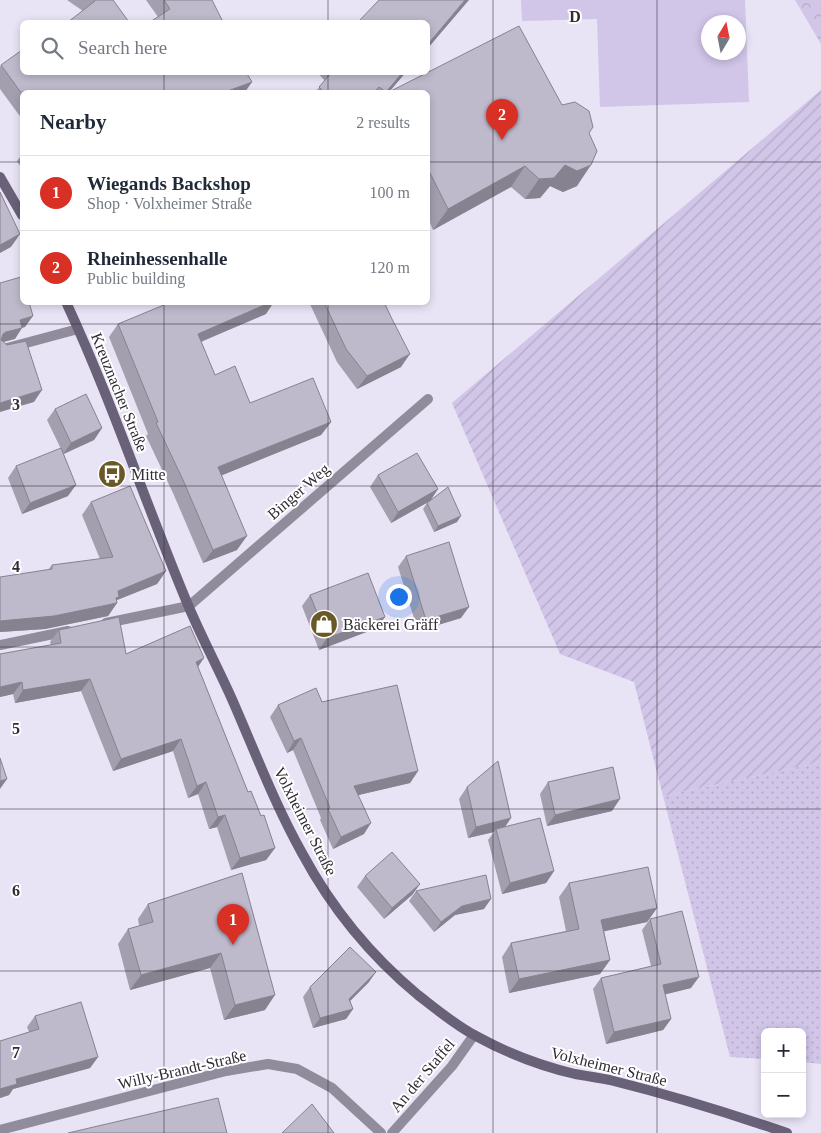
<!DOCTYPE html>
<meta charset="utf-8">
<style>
:root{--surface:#fff;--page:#f6f6f7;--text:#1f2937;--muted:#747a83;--line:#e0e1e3;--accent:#d93025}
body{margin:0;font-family:Georgia,serif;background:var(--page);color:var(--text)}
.controls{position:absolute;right:15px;bottom:15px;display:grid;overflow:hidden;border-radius:8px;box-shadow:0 2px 8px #0003}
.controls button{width:45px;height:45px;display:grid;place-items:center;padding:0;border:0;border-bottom:1px solid var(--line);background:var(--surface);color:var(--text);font:25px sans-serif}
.compass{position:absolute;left:701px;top:15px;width:45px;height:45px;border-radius:50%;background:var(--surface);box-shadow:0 2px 8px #0003;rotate:10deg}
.you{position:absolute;left:398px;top:596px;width:18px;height:18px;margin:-12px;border:4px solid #fff;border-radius:50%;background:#1a73e8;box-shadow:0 0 0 8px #1a73e833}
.badge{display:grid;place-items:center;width:32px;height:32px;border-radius:50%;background:var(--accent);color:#fff;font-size:16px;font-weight:700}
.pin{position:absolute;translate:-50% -41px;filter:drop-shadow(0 1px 2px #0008)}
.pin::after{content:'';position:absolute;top:26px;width:18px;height:15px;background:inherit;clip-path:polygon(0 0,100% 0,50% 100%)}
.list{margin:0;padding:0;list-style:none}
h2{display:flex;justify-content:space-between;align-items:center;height:65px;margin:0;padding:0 20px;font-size:21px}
h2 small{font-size:16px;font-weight:400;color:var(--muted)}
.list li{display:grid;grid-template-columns:32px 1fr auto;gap:15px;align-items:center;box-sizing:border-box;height:75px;padding:0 20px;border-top:1px solid var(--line)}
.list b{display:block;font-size:19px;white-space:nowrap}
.list p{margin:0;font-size:16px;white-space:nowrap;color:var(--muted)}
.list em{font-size:16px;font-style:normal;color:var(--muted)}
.icon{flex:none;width:28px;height:28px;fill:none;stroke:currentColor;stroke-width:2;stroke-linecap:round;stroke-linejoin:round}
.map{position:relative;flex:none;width:821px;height:1133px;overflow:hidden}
.search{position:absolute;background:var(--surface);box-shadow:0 2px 8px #0003;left:20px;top:20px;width:410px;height:55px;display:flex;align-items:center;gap:12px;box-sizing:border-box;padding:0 18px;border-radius:8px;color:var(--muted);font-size:19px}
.panel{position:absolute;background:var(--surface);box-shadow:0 2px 8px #0003;left:20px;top:90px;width:410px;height:215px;border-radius:8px}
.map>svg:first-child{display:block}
.grass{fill:url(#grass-dots)}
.forest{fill:url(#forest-crowns)}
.garden{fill:url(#garden-furrows)}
.pitch{fill:#d1c5e8;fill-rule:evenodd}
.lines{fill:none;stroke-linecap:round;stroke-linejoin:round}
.minor{stroke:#918c9c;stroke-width:10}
.secondary{stroke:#696178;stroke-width:10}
.wall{fill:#a49faf}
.shaded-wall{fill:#86828f}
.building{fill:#bfb9cc;stroke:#86828f}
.grid{fill:none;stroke:#302d35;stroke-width:1;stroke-opacity:0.55}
.labels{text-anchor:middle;stroke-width:4;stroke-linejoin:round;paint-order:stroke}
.street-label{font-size:16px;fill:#302d35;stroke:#fff}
.poi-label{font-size:16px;fill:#302d35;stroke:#fff;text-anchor:start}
.grid-label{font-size:16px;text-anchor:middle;font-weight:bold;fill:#302d35;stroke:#fff;stroke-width:4;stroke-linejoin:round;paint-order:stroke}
</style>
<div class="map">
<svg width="821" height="1133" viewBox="0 0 821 1133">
<defs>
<pattern id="grass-dots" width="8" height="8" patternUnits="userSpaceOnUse" patternTransform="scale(1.25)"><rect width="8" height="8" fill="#d1c5e8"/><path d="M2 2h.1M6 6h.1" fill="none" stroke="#b4aac8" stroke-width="1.8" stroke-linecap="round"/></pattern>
<pattern id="forest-crowns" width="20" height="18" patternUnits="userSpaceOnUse" patternTransform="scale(1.25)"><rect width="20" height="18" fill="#d1c5e8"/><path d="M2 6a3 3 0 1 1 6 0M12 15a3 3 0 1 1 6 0" fill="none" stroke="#b4aac8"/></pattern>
<pattern id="garden-furrows" width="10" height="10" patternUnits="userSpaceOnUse" patternTransform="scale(1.25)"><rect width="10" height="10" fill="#d1c5e8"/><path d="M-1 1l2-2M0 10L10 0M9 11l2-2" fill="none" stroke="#b4aac8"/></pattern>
</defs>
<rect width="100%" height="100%" fill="#e9e3f6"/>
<!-- grass -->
<path class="grass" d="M821 762V1064L802 1062V1032H765V1059L730 1057 663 796Z"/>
<!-- forest -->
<path class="forest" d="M795 0H821V44Z"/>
<!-- garden -->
<path class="garden" d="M821 90V762L663 796 634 682 560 654 452 403Z"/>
<!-- pitch -->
<path class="pitch" d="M521 0H745L749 102 600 107 597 19 522 21ZM738 22V52H708V22Z"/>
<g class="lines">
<!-- minor -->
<path class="minor" d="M0 350 78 329
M106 623 189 606 428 399
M0 645 68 631
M0 1130 226 1071 268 1064 297 1069 332 1088 381 1133
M392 1133 452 1066 474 1035"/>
<!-- secondary -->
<path class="secondary" d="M0 177 22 215
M66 302C112 401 146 505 188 605 201 636 217 666 231 697 254 749 274 803 302 853 331 907 371 956 418 995 436 1009 455 1025 476 1036 507 1053 541 1066 575 1074 587 1076 599 1078 610 1080 670 1095 729 1113 787 1133"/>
</g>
<!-- wall -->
<path class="wall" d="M67 0H113L83 11Z
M146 0H212L158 17Z
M1 65 22 92V119L0 89V67Z
M317 72H406L389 92H315L325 81Z
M428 92 562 105 589 133 577 186 563 192 550 186 540 198 525 199 511 187 433 230 428 218Z
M22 154V169L17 161Z
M309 302H384L401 367 357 389 337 362Z
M266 314 201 342 215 375 250 403 331 422 321 435 221 475 237 550 203 563 173 493 146 436 148 434 109 337 118 324Z
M55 409 102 428 94 440 64 454 68 496 22 514 8 478 16 466 61 449 47 420Z
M378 475 438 489 430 501 391 523 370 487Z
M91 502 166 571 157 584 117 600V603L108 616 45 629 0 632V577L48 570 52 565 100 559 82 515Z
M427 503 457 522 434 532 423 509Z
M406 556 461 618 418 631 398 567Z
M310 595 377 628 319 650 302 606Z
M59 630 126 654 198 667 248 792 261 816 275 848 266 860 231 870 217 827 209 829 198 794 188 798 173 751 113 771 81 691 15 703 13 694 0 697 51 645 50 642Z
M322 702 418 771 410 783 358 795 364 834 333 849 320 820 321 818 293 750 287 753 270 717 278 705Z
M548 782 612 811 547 826 540 794Z
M467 787 505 827 554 871 546 883 502 894 488 840 494 832 468 838 459 799Z
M242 873 265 1010 224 1020 210 968 130 990 118 944 128 929 139 926 138 919 148 904Z
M365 876 420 884 412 895 384 919 357 887Z
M569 883 657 908 647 922 604 931 610 960 600 974 509 993 502 957 511 943 566 931 559 897Z
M416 891 484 909 455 915 434 932 409 901Z
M650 919 691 988 665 994 671 1019 663 1030 606 1044 593 989 601 978 651 966 642 930Z
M369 982 350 1001 353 1009 346 1019 313 1028 303 997 310 987Z
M35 1016 98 1057 90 1068 13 1089 9 1095 0 1098V1041L29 1032 27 1027Z"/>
<!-- shaded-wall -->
<path class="shaded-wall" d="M465 0H469L428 48V44Z
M403 72H406L389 92H386Z
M252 82 245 92H225Z
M565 165H591L577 186 563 192 550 186 540 198 525 199 539 179Z
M525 166 511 187 433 230 448 209Z
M20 234 11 247 0 253V245Z
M271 302H274L266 314 188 347 198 334Z
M33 316 25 327 22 328 15 339 0 343 3 334 20 320Z
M410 354 401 367 357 389 367 376Z
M42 390 34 402 0 412V403Z
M331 422 321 435 208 481 218 467Z
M102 428 94 440 63 454 71 443Z
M76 485 68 496 22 514 30 503Z
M438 489 430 501 391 523 398 512Z
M461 516 457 522 434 532 438 526Z
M247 536 237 550 203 563 213 550Z
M166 571 157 584 117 600 114 604 117 603 108 616 45 629 0 632V621L118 591Z
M469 607 461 618 418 631 426 620Z
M385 617 377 628 319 650 327 638Z
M204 658 196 670V662Z
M90 679 81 691 15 703 23 690Z
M22 682 13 694 0 697V687Z
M301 738 293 750 287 753 294 741Z
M181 739 173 751 113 771 121 759Z
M418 771 410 783 346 798 354 786Z
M7 779 0 789V781Z
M206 782 198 794 188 798 197 786Z
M620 799 612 811 547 826 555 815Z
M225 815 217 827 209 829 218 817Z
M511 818 503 830 496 829 494 832 468 838 476 827Z
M371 823 364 834 333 849 341 837Z
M275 848 266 860 231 870 240 858Z
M554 871 546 883 502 894 510 883Z
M420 884 412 895 384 919 392 908Z
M491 899 484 909 455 915 434 932 441 922 462 906Z
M657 908 647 922 592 934 601 920Z
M221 953 210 968 130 990 141 975Z
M610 960 600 974 509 993 519 979Z
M376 972 369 982 342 1009 349 999Z
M699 977 691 988 655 997 663 985Z
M275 995 265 1010 224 1020 235 1005Z
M353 1009 346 1019 313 1028 320 1018Z
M671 1019 663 1030 606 1044 614 1032Z
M98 1057 90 1068 13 1089 9 1095 0 1098V1089L16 1079Z"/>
<!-- building -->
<path class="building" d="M94 0H113L129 22H68L95 1Z
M164 0H212L223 22H150L170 9Z
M379 0H465L428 44V22H358Z
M519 26 562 105 575 102 589 111 593 127 589 133 597 151 591 165 577 171 565 165 554 178 539 179 525 166 448 209 428 169V92H389Z
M22 50V72H246L252 82 225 92H22V94L1 65Z
M332 72H403L386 92 379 87 374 92H324L319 87Z
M0 192 20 234 0 245Z
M21 277 22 282V302H29L33 316 20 320 22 328 6 332 3 334 1 340 7 345 26 341 42 390 0 403V283Z
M171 302H271L198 334 215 375 235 366 250 403 313 378 331 422 218 467 247 536 213 550 183 480 156 423 158 422 118 324Z
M324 302H384L392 319 410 354 367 376 346 349Z
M86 394 102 428 71 443 55 409Z
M61 448 76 485 30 503 16 466Z
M417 453 438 489 398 512 378 475Z
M130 486 166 571 118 591 119 597 116 598 117 603 54 616 0 621V577L52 569V565L113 557 91 502Z
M448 487 461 516 438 526 427 503Z
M449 542 469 607 426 620 406 556Z
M368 573 385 617 327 638 310 595Z
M119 617 126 654 190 626 204 658 196 662 248 792 251 791 261 816 264 815 275 848 240 858 225 815 218 817 206 782 197 786 181 739 121 759 90 679 23 690 22 682 0 687V654L61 643 59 630Z
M397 685 418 771 354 786 371 823 341 837 328 809 330 808 301 738 294 741 278 705 316 688 322 702Z
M0 758 7 779 0 781Z
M498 761 511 818 476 827 467 787Z
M613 767 620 799 555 815 548 782Z
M540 818 554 871 510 883 496 829Z
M392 852 420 884 392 908 365 876Z
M648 867 657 908 601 920 610 960 519 979 511 943 579 929 569 883Z
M242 873 275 995 235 1005 221 953 141 975 128 929 153 922 148 904Z
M486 875 491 899 462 906 441 922 416 891Z
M682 911 699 977 663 985 671 1019 614 1032 601 978 661 964 650 919Z
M350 947 376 972 349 999 353 1009 320 1018 310 987Z
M81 1002 98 1057 16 1079 17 1084 0 1089V1041L39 1029 35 1016Z
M218 1098 227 1133H68Z
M312 1104 334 1133H282Z"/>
<!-- grid -->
<path class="grid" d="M164 0V22M328 0V22M493 0V1133M657 0V1133M164 72V92M328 72V92M0 162H22M428 162H821M164 302V1133M328 302V1133M0 324H821M0 486H821M0 647H821M0 809H821M0 971H821"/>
<!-- icons -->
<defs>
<g id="bus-disc" transform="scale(1.4375)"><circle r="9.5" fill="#6a5927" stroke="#fff"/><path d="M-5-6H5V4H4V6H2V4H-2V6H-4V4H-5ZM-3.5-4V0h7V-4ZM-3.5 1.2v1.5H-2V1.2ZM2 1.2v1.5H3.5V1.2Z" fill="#fff"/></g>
<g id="shop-disc" transform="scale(1.4375)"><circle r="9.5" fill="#6a5927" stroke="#fff"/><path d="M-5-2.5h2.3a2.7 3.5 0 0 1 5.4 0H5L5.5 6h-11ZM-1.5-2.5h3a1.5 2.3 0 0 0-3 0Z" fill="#fff"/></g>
</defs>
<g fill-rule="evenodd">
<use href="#bus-disc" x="112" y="474"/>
<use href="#shop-disc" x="324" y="624"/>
</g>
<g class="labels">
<!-- street labels -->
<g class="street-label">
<text transform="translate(120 392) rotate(68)" y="6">Kreuznacher Straße</text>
<text transform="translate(298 491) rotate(-41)" y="6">Binger Weg</text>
<text transform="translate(306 821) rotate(63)" y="6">Volxheimer Straße</text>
<text transform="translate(609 1066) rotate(14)" y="6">Volxheimer Straße</text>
<text transform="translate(182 1069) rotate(-13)" y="6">Willy-Brandt-Straße</text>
<text transform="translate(422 1075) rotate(-50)" y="6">An der Staffel</text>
</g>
<!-- poi labels -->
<g class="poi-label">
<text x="131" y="480">Mitte</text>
<text x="343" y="630">Bäckerei Gräff</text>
</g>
</g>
<g class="grid-label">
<text x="575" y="22">D</text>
<text x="16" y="410">3</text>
<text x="16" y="572">4</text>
<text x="16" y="734">5</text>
<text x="16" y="896">6</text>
<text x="16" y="1058">7</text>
</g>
</svg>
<div class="controls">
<button>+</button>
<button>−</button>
</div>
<svg class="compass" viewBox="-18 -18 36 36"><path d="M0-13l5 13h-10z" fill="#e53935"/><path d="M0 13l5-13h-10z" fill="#747a83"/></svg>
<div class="you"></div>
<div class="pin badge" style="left:233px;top:945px">1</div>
<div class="pin badge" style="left:502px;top:140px">2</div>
<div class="search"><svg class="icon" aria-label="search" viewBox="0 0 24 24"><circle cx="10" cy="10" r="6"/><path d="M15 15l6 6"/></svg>Search here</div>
<section class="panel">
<h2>Nearby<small>2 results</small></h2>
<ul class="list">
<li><span class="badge">1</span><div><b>Wiegands Backshop</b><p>Shop · Volxheimer Straße</p></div><em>100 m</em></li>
<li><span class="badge">2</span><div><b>Rheinhessenhalle</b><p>Public building</p></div><em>120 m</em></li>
</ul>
</section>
</div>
